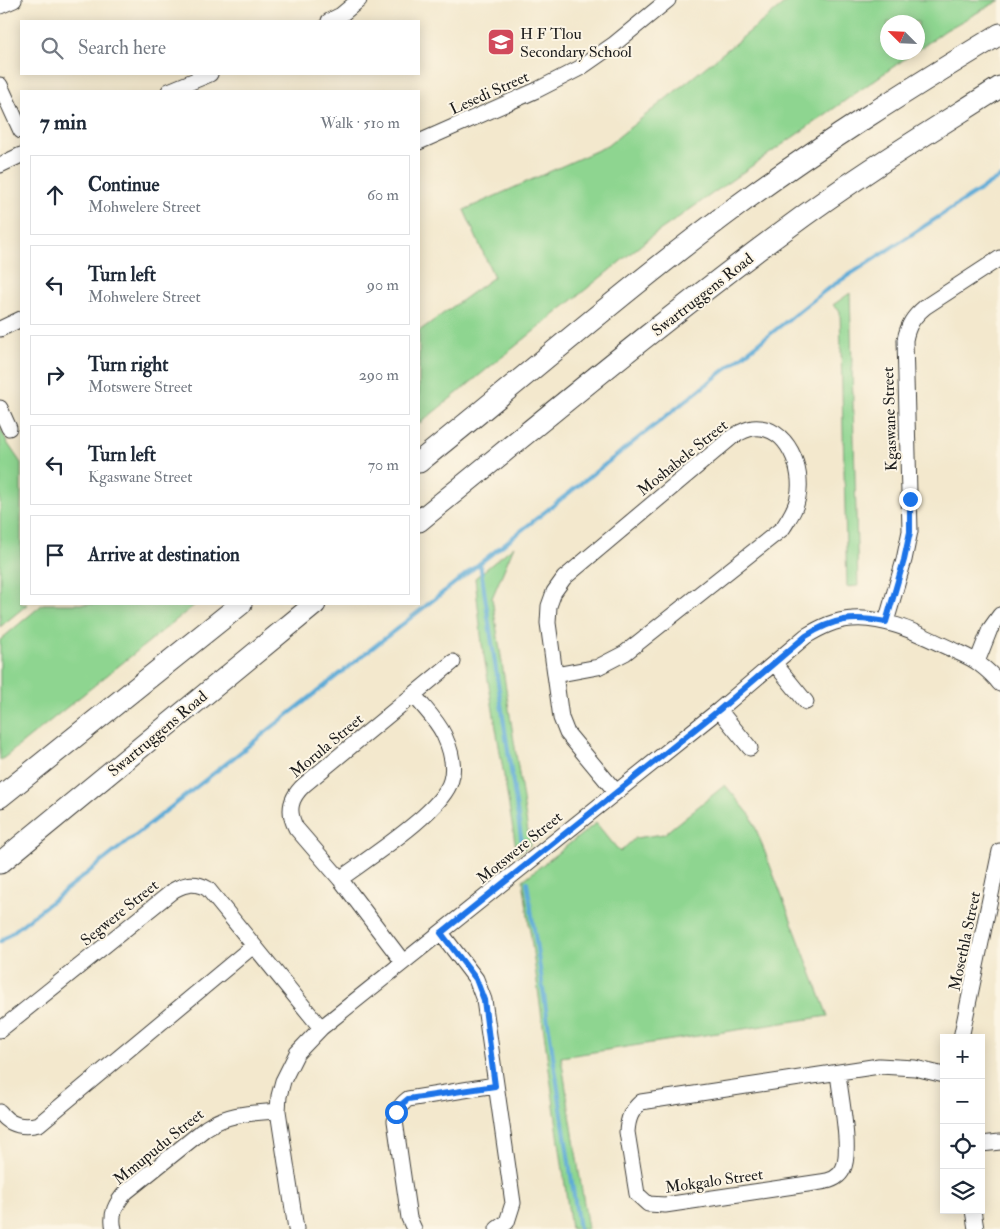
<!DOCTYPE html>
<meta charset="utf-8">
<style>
:root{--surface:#fff;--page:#f2f2f3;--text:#1f2937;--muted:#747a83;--line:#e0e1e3}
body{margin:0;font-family:"IM FELL Double Pica",serif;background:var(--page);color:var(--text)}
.controls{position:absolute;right:15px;bottom:15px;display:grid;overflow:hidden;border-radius:0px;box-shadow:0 2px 12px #0003}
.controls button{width:45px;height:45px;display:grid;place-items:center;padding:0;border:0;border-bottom:1px solid var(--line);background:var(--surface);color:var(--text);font:25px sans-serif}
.compass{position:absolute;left:880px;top:15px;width:45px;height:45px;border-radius:50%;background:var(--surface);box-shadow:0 2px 12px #0003;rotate:294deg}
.stop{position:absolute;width:15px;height:15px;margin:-11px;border:4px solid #1a73e8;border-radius:50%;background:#fff}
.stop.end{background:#1a73e8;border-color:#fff;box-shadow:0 1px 5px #0008}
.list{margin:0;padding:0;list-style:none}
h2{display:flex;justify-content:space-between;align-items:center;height:65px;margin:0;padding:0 20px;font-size:21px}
h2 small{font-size:16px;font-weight:400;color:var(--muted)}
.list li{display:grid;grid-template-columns:32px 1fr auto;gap:15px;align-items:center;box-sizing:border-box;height:80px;margin:0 10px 10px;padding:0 10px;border:1px solid var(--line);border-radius:0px}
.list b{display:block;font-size:19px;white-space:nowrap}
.list p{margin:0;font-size:16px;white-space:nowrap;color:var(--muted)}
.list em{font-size:16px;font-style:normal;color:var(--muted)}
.icon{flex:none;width:28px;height:28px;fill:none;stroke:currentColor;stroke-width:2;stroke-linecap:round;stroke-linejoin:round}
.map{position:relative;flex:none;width:1000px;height:1229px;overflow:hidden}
.search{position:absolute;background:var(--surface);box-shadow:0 2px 12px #0003;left:20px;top:20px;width:400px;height:55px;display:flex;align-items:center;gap:12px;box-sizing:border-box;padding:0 18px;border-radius:0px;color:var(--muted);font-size:19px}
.panel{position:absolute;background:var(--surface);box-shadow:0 2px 12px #0003;left:20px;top:90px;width:400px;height:515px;border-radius:0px}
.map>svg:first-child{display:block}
.green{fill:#8ed590;stroke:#557856}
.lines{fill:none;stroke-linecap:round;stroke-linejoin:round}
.stream{stroke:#5dabd7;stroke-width:4}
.minor-casing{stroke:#3c3b37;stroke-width:17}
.secondary-casing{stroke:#3c3b37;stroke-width:23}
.minor{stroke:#fff;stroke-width:15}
.secondary{stroke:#fff;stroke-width:21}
.route{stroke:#1a73e8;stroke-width:6}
.labels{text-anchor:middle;stroke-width:4;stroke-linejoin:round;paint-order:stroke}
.poi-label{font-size:16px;fill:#1c1c1c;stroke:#fcf5e5;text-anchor:start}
.street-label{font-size:16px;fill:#1c1c1c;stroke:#fcf5e5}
</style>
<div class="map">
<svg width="1000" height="1229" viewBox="0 0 1000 1229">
<rect width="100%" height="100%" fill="#fcf5e5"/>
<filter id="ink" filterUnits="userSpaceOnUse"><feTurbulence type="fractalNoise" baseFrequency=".02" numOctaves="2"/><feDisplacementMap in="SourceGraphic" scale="10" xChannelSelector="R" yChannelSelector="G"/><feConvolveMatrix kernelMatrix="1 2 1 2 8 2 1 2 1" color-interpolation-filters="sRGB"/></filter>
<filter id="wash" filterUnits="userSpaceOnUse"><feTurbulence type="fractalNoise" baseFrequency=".0096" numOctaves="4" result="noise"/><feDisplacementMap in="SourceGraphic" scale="20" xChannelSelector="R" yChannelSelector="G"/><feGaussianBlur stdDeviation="1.12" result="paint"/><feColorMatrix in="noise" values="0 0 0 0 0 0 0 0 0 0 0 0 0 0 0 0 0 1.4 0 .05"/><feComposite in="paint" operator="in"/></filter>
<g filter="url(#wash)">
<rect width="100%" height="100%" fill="#f3e8cd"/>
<!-- green -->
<path class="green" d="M789 0H1000L946 30 918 50V22H888V52L913 53 652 236 419 424V331L494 277 464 210 607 146Z
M850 293 858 586 847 587 840 311 833 305Z
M0 427 8 444 21 463V604H28L0 627Z
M514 546 492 598 530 845 517 854 482 644 475 578Z
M43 604H196L0 761V640Z
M725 785 751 816 828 1016 561 1057 588 1229H571L523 880 596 823 620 852 635 838 664 834Z"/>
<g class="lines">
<!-- stream -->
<path class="stream" d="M480 563 522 844
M527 882 579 1229
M0 942 826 290 1000 177"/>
</g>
</g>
<g filter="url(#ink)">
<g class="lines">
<!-- minor casing -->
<g class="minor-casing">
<path id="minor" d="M0 6 14 0
M329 21 341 15 359 0
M0 85 21 131
M169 91 210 74
M419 142 537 90 580 68 613 45 668 0
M0 165 21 155
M0 329 21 319
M0 408 9 428
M886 622 904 560 910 531 905 340C908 325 913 317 925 307L1000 258
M977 662 990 629 1000 615
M775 664 806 702
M555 675 598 667 625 653 783 528C789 518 796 509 798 497 804 470 788 425 753 428 745 429 739 433 732 437L564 578 554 592 549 606 548 623 561 718 567 733 616 792
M719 710 750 748
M340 879C367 859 443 811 451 780 455 766 450 748 444 735 437 720 424 708 414 695
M441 933 476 979 484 1000 513 1203 507 1222 497 1229
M403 962 340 879 296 828C287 811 290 798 304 785L453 662
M0 1030 174 890C187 883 196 882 208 889L321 1028
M961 1038 1000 851
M838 1073C840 1094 852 1152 843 1169 839 1178 830 1181 821 1182L665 1205 648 1204 637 1194 627 1132C628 1118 631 1111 641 1102L879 1066 915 1068 944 1075
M0 1112C10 1126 23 1128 39 1124L253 946
M981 1144 1000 1142
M973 1210 976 1229
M114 1229C110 1214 116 1203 126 1192L206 1128C228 1113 253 1113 278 1111
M296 1229 278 1111 279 1096 283 1081 297 1053 321 1028 719 710 806 636C821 627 835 620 852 619 886 616 921 635 951 649 959 653 970 657 978 663 986 669 994 676 1000 684
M414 1229 409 1218 395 1121C397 1111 400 1105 408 1099L495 1085"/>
</g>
<!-- secondary casing -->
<g class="secondary-casing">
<path id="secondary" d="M419 462C525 377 628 287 737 206 821 144 911 88 1000 34
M419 521C540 423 660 322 786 229 854 178 928 133 1000 87
M0 797 241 604
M0 863 315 604"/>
</g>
<!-- minor -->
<use href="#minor" class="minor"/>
<!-- secondary -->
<use href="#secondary" class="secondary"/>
</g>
</g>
<g class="lines" filter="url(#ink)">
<!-- route -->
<path class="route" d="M396 1112 402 1104 408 1099 495 1086 484 1000 476 979 441 933 719 710 806 636C834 618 853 616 886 622L904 560 910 532V499"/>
</g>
<!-- icons -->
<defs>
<g id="school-square" transform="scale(1.4375)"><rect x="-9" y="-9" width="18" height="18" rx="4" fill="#d1495b" stroke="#fcf5e5"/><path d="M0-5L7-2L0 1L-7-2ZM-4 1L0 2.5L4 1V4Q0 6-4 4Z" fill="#fff"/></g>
</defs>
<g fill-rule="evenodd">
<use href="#school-square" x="501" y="42"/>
</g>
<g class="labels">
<!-- poi labels -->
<g class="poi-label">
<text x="520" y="39">H F Tlou<tspan x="520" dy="18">Secondary School</tspan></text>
</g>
<!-- street labels -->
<g class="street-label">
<text transform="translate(489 92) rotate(-24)" y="6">Lesedi Street</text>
<text transform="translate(702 294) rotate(-38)" y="6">Swartruggens Road</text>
<text transform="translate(889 419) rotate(-92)" y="6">Kgaswane Street</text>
<text transform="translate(682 457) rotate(-39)" y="6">Moshabele Street</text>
<text transform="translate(157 733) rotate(-40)" y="6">Swartruggens Road</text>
<text transform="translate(326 745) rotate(-40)" y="6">Morula Street</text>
<text transform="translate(519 847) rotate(-39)" y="6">Motswere Street</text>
<text transform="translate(119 912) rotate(-39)" y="6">Segwere Street</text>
<text transform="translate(964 941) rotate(-78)" y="6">Mosethla Street</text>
<text transform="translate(158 1146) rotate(-39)" y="6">Mmupudu Street</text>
<text transform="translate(714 1180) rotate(-8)" y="6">Mokgalo Street</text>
</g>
</g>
</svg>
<div class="controls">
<button>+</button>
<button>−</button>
<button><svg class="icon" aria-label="locate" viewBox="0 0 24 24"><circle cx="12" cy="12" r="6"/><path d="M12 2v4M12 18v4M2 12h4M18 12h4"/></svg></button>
<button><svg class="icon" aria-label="layers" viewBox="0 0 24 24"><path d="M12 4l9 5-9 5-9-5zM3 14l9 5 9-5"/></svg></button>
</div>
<svg class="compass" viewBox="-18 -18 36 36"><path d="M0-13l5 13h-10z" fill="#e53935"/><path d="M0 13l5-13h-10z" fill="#747a83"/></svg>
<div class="stop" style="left:396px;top:1112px"></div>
<div class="stop end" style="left:910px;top:499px"></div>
<div class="search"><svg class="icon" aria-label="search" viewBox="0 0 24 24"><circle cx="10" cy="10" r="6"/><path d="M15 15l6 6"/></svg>Search here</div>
<section class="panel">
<h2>7 min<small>Walk · 510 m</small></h2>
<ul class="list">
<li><svg class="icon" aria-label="ahead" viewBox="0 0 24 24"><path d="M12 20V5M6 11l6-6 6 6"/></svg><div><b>Continue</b><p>Mohwelere Street</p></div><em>60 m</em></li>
<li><svg class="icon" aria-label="left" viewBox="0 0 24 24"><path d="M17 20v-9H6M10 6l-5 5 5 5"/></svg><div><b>Turn left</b><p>Mohwelere Street</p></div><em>90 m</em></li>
<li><svg class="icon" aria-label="right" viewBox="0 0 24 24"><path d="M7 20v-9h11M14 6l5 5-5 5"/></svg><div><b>Turn right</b><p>Motswere Street</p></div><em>290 m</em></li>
<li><svg class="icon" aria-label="left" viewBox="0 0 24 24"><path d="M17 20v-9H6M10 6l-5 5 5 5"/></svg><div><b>Turn left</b><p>Kgaswane Street</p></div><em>70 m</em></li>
<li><svg class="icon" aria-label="arrive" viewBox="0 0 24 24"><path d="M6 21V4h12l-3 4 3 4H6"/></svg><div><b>Arrive at destination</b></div></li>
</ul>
</section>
</div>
